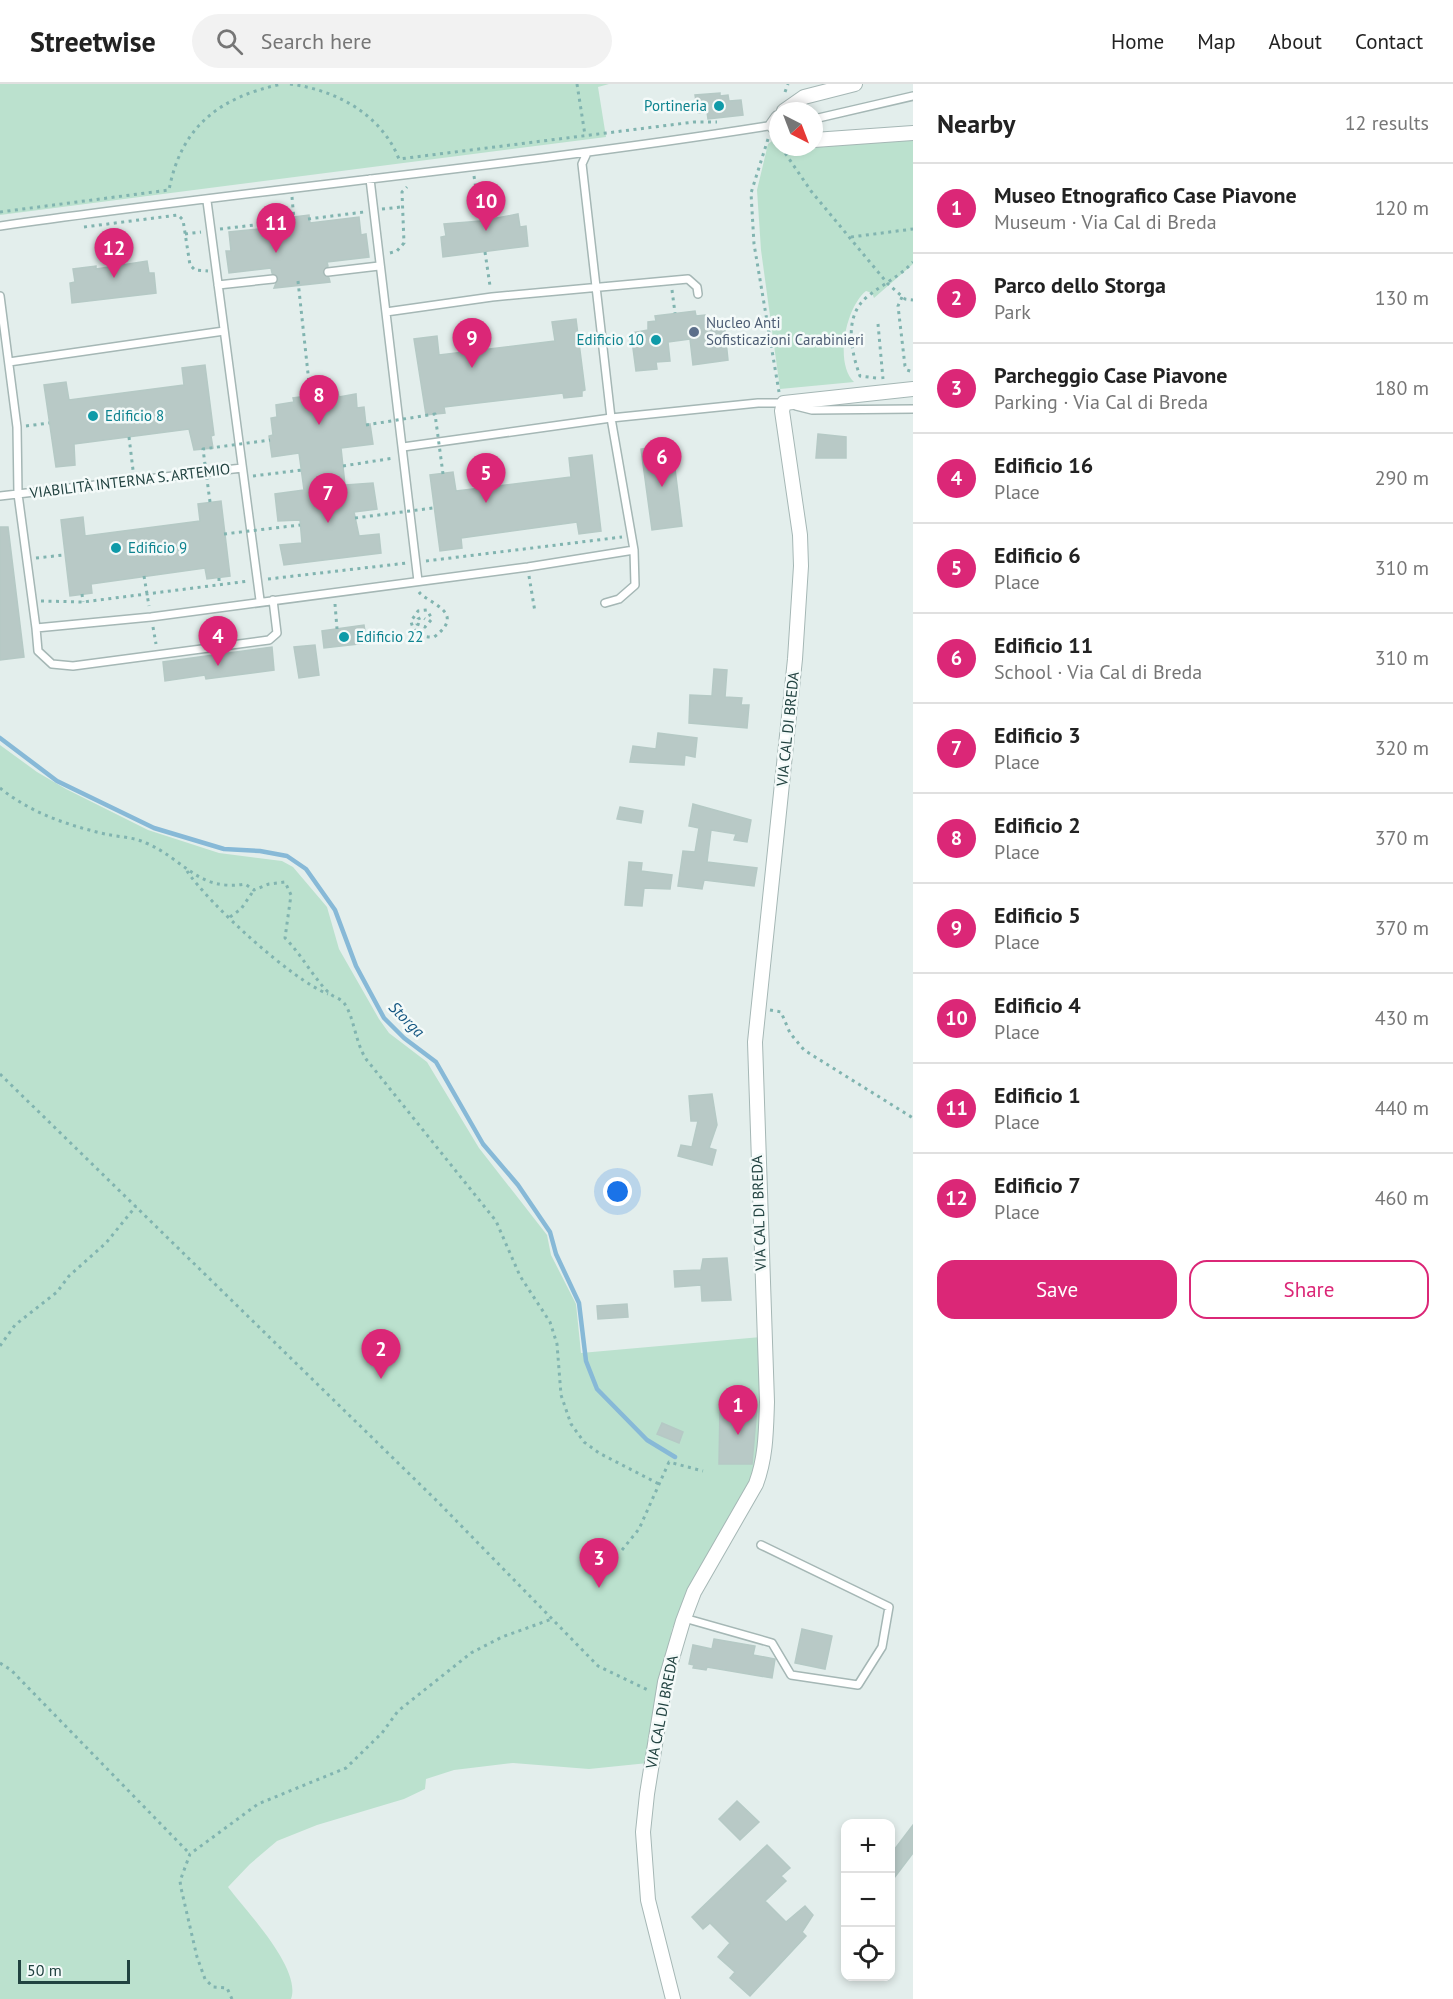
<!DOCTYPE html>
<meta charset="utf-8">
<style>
:root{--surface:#fff;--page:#f2f2f2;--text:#222;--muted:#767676;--line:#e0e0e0;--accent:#db2777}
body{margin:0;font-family:"PT Sans",sans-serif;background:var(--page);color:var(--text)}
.controls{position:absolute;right:18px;bottom:18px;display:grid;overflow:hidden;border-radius:12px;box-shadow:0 3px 9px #0003}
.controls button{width:54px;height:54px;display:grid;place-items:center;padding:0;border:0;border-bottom:2px solid var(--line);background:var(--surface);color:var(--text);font:30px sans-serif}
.compass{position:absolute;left:769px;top:18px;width:54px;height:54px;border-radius:50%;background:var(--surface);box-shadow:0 3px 9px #0003;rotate:138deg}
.scale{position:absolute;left:18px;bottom:15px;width:112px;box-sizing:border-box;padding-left:6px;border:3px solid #214240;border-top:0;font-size:16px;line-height:21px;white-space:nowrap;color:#214240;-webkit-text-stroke:4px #f4faf9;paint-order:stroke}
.you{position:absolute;left:618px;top:1108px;width:21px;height:21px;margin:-15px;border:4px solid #fff;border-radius:50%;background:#1a73e8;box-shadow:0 0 0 9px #1a73e833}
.badge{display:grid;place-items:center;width:39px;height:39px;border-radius:50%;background:var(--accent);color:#fff;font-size:20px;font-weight:700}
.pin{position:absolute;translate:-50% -50px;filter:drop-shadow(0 2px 3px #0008)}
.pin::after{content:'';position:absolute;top:32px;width:21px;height:18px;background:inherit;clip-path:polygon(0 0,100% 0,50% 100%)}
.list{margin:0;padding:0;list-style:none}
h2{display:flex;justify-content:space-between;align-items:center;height:78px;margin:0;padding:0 24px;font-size:26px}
h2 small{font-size:20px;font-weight:400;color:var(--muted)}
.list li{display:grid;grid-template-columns:39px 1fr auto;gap:18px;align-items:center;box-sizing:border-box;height:90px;padding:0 24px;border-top:2px solid var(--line)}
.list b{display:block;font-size:22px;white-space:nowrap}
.list p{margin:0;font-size:20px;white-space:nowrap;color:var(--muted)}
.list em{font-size:20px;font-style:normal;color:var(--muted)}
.actions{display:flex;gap:12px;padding:18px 24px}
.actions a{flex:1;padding:14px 0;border:2px solid var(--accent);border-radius:18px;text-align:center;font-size:21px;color:var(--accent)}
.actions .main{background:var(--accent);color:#fff}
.icon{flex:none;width:33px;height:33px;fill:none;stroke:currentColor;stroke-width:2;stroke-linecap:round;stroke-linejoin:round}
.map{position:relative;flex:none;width:913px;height:1915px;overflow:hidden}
header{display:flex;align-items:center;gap:36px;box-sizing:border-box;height:84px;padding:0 30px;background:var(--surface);border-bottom:2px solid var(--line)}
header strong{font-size:28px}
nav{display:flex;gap:33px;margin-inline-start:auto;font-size:21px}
.search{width:420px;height:54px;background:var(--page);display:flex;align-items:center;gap:15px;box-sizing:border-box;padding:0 21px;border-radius:33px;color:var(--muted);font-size:22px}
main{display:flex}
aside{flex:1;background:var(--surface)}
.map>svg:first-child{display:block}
.green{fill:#bbe1ce}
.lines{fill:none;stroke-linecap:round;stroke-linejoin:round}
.stream{stroke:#87b9d7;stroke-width:4.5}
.building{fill:#b8c9c6;stroke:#b5c9c5;stroke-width:1.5}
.service-casing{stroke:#a5b7b5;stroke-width:10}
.minor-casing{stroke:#a5b7b5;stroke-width:16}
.path{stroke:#81b4b0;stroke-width:3;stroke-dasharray:3 4.5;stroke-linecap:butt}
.service{stroke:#fff;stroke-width:7}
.minor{stroke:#fff;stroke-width:14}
.path-bridge{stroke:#81b4b0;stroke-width:3;stroke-dasharray:3 4.5;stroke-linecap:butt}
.culture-dot{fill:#0f9aa8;stroke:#f4faf9;stroke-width:2}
.service-dot{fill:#5c6f8a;stroke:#f4faf9;stroke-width:2}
.labels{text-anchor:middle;stroke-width:5;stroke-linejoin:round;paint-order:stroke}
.culture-label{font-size:15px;fill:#0d838f;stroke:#f4faf9;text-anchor:start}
.service-label{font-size:15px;fill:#4e5e75;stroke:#f4faf9;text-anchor:start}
.street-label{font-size:15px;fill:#214240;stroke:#f4faf9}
.water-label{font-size:16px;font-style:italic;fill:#165883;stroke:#f4faf9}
</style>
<header>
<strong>Streetwise</strong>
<div class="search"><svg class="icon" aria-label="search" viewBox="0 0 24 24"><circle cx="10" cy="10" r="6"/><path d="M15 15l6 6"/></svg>Search here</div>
<nav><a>Home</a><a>Map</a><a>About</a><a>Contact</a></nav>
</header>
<main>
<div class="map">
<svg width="913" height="1915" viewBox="0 0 913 1915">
<rect width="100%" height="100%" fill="#e3eeec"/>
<!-- green -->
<path class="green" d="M0 0H609L598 3 606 53 0 131Z
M778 53V63H814V57L913 53V180L874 214 872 209 866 207C846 223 834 279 854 298L780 305 761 166 757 106 768 60Z
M0 661 37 688 66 705 148 746 219 769 282 777 293 783 327 823 339 865 379 935 389 949 427 978 479 1064 547 1151 551 1171 576 1220 581 1269 761 1253 764 1320 757 1385 709 1469 672 1545 648 1679 589 1685 513 1679 454 1686 426 1695 425 1705 404 1715 317 1741 277 1757 250 1780 228 1803C246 1827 302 1885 291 1915H0Z"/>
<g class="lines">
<!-- stream -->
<path class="stream" d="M0 654 57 697 154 744 224 765 260 767 287 772 306 785 335 826 356 882 384 934 404 954 436 978 483 1060 518 1101 550 1148 556 1170 579 1219 586 1277 597 1305 647 1356 675 1373"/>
</g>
<!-- building -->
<path class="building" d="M720 9V12L728 11 729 17 741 16 743 31 708 35 707 28 698 29 695 11Z
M518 130 520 143 526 142 528 162 443 173 441 153 446 152 444 140 481 137Z
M309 131 310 139 359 133 361 151 366 150 369 173 327 178 328 182 323 189 329 194 330 198 274 204 278 194 272 189 271 184 229 189 226 167H231L229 148 279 143 278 135Z
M147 177 149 189H154L156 209 72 219 70 199 75 198 73 185 96 182V185Z
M695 227 696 232 705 231 707 239 724 238 728 276 693 281 690 255 668 258 670 277 656 278 657 285 636 287 631 249 648 246V238L656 237 655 232Z
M576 235 585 306 582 307V312L564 314 563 309 444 323 445 329 426 331 414 255 437 252 439 271 555 257 552 238Z
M205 281 214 351 211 352 213 364 194 366 189 345 74 360 75 381 56 383 44 301 66 298 69 316 184 301 182 284Z
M338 308 339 313 356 310 357 324 364 323 366 341 370 340 373 360 341 364 345 401 373 399 377 425 354 428 359 452 379 450 381 469 284 481 280 461 302 459 300 436 278 437 275 410 304 406 299 369 272 373 269 352 273 351 271 334 277 333 276 321 294 318 293 314Z
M818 350 846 353V374H816Z
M672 360 682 442 652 446 641 365Z
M592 371 601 447 579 450 577 438 461 454 462 464 440 467 430 391 453 388 456 407 571 393 569 374Z
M221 417 230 492 207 495 205 484 91 500 92 509 70 512 61 436 83 433 85 452 200 437 198 420Z
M0 443H8L24 573 0 576Z
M364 541 367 559 324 564 322 547Z
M315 561 319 591 299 594 294 563Z
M272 563 274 586 206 595 205 591 165 597 163 578Z
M714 585 727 586 725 613 742 614 741 621H749L747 644 689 639 690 611 712 612Z
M658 649 697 654 695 673 685 671 684 681 630 678 633 662 656 665Z
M693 720 751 736 747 758 734 756 736 750 711 746 707 778 757 784 754 802 704 796 702 805 678 802 683 767 695 768 699 744 689 742Z
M620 723 643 727 641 739 617 735Z
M629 778 642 779 641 787 672 791 670 805 644 804 642 822 625 821Z
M712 1010 717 1041 709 1064 716 1066 712 1081 678 1072 681 1061 692 1063 698 1037H691L689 1012Z
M727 1174 731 1216 702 1217 701 1201 675 1203 674 1187 701 1186 703 1175Z
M627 1220 628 1233 598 1235 597 1222Z
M720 1321 757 1322 752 1380H719Z
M662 1339 683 1348 679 1359 657 1350Z
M802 1545 832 1552 825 1585 795 1579Z
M714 1555 755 1562 753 1571 775 1575 772 1594 707 1583 706 1586 693 1584 694 1581 689 1580 693 1561 712 1565Z
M737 1717 759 1738 740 1756 719 1735Z
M913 1741V1769L891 1798V1770Z
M767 1761 790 1784 781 1792 786 1797 765 1817 786 1838 805 1822 813 1831 802 1848 806 1852 750 1912 730 1894 735 1888 718 1873 730 1859 710 1839 703 1845 692 1833Z"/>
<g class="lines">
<!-- service casing -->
<g class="service-casing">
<path id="service" d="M814 35 913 12
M370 95 418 497
M207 117 260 516
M0 142C257 105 517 82 774 41
M328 188 379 182
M218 201 273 195
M0 212 17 343 18 410 36 544 151 533 528 483 634 466 611 334 582 80 587 69
M386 228 492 213 688 195 697 203 698 210
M9 278 224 247
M796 322 812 326 913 325
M403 363 611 334 758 319H785
M0 412 242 384
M605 519 619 515 635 501 634 466
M36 544 38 567 52 580 73 582 269 556 277 549 273 516
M684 1534 772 1559 791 1591 858 1601 882 1563 889 1523 761 1461"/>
</g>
<!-- minor casing -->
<g class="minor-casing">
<path id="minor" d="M784 27 804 13 855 0
M778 34 773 41 778 46
M814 56 913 49
M673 1915 648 1816 643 1748 647 1710 665 1598 683 1537 694 1508 756 1400C766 1373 766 1347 767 1318L755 958 795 575 801 482 800 451 782 327 784 319 913 305"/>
</g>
<!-- path -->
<path class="path" d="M290 0C336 6 381 30 399 75L694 38H717
M577 0 585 51
M785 8 788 0
M768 55 751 109 754 160 779 308
M781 63 811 107 888 200 905 215 913 216
M474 92 481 137
M292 113 294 136
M382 125 401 123
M0 128 169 106C181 42 220 13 282 0
M308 135 364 128
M84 143 178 131 183 136 190 181 195 186 208 187
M220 145 280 138
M185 150 201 148
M851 153 913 145
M485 168 490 202
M390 169 397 167 404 159 402 108 407 103
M298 197 310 308
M672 206 675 229
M902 213 898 222 905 282 907 286 913 288
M878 240 883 295
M876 294 860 292C851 267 843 232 868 212 883 200 899 193 913 178
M26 342 49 339
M129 353 133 386
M343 382 394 374
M253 392 302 386
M36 474 64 471
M426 477 622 453
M144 492 149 522
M529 492 535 528
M219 494V500
M268 495 407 479
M419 508C427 519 468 528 434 553 422 554 413 549 411 537L418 527 427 526 432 535 425 543 417 540 418 535 422 533 425 535
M82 510 83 518
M41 517 83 518 249 497
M335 520 337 545
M153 543 156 560
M0 704C31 729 67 741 105 750 118 753 134 753 146 759 184 775 198 808 245 800L254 806 269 800 285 798 291 811 285 854C302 871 312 892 329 909 333 913 340 914 344 919 354 932 355 958 366 975L496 1137 520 1192 550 1238 557 1260 561 1311 571 1340 584 1358 599 1369 659 1400
M187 787C209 820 292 896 328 910
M230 833 241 825 254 806
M770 926 781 928 790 949 804 966 913 1034
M0 990 438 1418 598 1582 650 1607
M0 1262 15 1241 57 1208 69 1192 106 1159 136 1122
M622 1466 639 1445 669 1378 703 1387
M0 1579 11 1586 190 1770
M232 1915 227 1904 213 1903 205 1895 197 1873 181 1804 180 1797 190 1770 258 1720 346 1684 382 1649 398 1627 471 1569 502 1553 552 1535"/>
<!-- service -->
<use href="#service" class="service"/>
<!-- minor -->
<use href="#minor" class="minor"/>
<!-- path-bridge -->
<path class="path-bridge" d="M366 341 435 330 443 390
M210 418 203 365 270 356
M355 434 433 424
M224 450 300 441"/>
</g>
<!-- markers -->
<g class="culture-dot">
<circle cx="719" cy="22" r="6"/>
<circle cx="656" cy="256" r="6"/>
<circle cx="93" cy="332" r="6"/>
<circle cx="116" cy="464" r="6"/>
<circle cx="344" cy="553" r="6"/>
</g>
<circle class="service-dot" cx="694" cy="248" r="6"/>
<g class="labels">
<!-- culture labels -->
<g class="culture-label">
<text x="707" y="27" text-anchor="end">Portineria</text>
<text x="644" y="261" text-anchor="end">Edificio 10</text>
<text x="105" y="337">Edificio 8</text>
<text x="128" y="469">Edificio 9</text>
<text x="356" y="558">Edificio 22</text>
</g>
<!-- service labels -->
<g class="service-label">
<text x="706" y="244">Nucleo Anti<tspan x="706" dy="17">Sofisticazioni Carabinieri</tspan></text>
</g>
<!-- street labels -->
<g class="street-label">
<text transform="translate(130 397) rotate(-7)" y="5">VIABILITÀ INTERNA S. ARTEMIO</text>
<text transform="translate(788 645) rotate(-84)" y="5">VIA CAL DI BREDA</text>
<text transform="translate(759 1129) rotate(-92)" y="5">VIA CAL DI BREDA</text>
<text transform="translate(662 1628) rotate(-79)" y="5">VIA CAL DI BREDA</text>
</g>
<!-- water labels -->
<g class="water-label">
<text transform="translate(407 935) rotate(45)" y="6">Storga</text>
</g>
</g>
</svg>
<div class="controls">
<button>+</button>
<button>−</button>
<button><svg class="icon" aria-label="locate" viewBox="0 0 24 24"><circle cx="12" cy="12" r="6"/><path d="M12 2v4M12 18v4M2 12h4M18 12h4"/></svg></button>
</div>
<svg class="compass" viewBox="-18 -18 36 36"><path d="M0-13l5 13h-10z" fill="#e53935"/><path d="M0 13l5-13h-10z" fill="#767676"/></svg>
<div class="scale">50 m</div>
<div class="you"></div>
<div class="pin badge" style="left:738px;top:1351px">1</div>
<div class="pin badge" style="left:381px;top:1295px">2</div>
<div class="pin badge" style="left:599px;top:1504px">3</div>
<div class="pin badge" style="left:218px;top:582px">4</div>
<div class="pin badge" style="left:486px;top:419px">5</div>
<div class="pin badge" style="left:662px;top:403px">6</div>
<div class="pin badge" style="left:328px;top:439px">7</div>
<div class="pin badge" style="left:319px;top:341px">8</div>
<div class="pin badge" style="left:472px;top:284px">9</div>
<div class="pin badge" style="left:486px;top:147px">10</div>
<div class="pin badge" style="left:276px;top:169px">11</div>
<div class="pin badge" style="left:114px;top:194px">12</div>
</div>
<aside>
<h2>Nearby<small>12 results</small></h2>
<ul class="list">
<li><span class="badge">1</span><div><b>Museo Etnografico Case Piavone</b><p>Museum · Via Cal di Breda</p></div><em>120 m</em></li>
<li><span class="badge">2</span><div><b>Parco dello Storga</b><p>Park</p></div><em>130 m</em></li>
<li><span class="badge">3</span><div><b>Parcheggio Case Piavone</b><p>Parking · Via Cal di Breda</p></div><em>180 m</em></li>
<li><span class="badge">4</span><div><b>Edificio 16</b><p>Place</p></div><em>290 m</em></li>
<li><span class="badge">5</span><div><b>Edificio 6</b><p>Place</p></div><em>310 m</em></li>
<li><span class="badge">6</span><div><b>Edificio 11</b><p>School · Via Cal di Breda</p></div><em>310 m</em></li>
<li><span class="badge">7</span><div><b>Edificio 3</b><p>Place</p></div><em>320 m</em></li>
<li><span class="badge">8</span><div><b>Edificio 2</b><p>Place</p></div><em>370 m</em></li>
<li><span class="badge">9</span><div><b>Edificio 5</b><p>Place</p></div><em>370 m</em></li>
<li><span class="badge">10</span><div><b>Edificio 4</b><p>Place</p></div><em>430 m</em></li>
<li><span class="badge">11</span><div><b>Edificio 1</b><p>Place</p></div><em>440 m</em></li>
<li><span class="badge">12</span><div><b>Edificio 7</b><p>Place</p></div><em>460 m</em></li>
</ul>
<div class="actions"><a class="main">Save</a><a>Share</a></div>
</aside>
</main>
